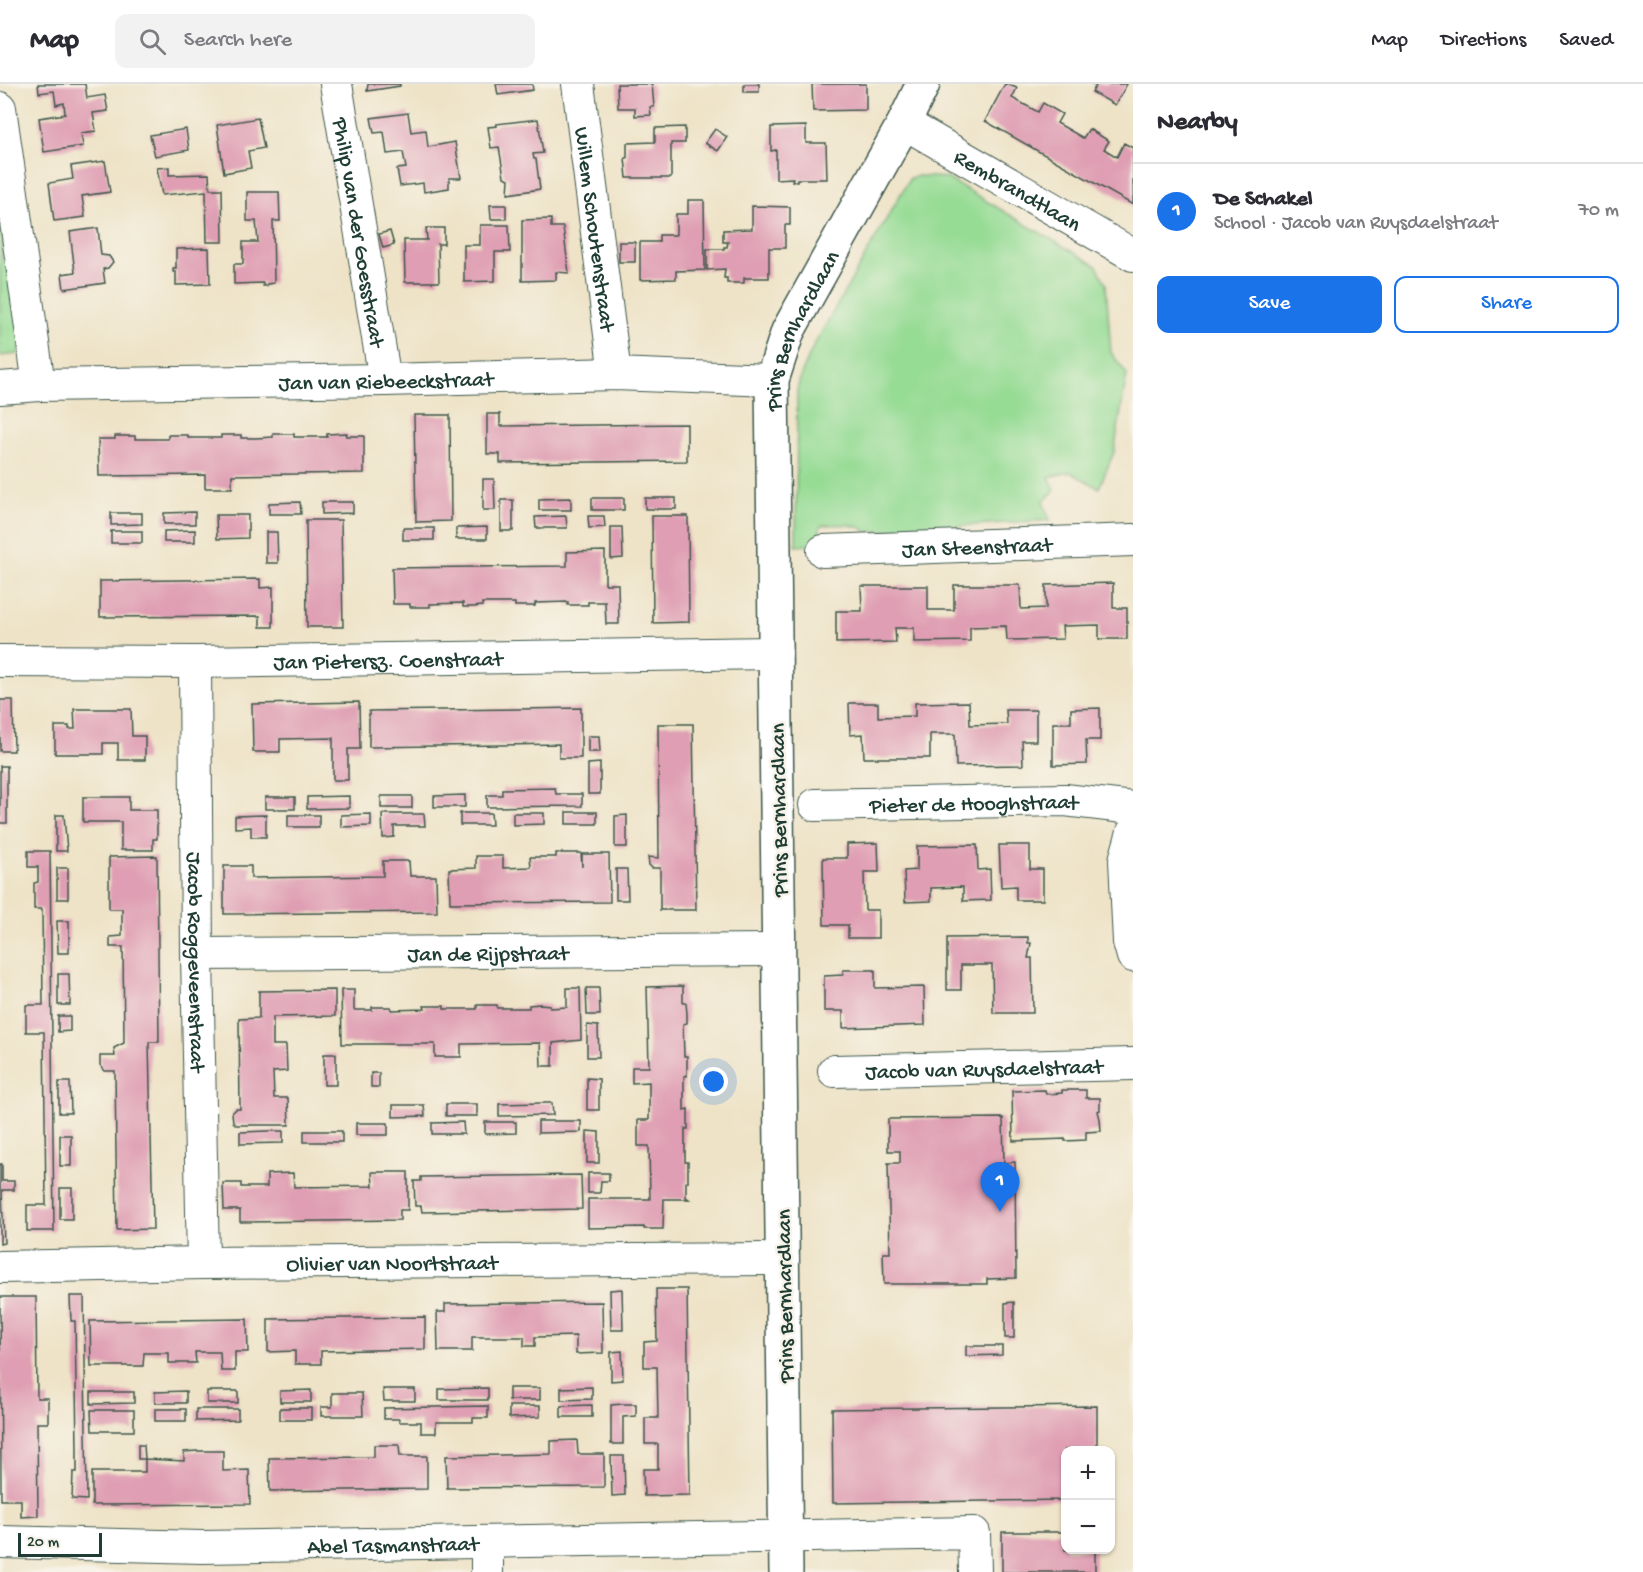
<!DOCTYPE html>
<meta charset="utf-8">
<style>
:root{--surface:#fff;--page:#f2f2f3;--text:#2b2b33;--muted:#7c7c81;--line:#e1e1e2;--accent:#1a73e8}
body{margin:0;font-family:"Gochi Hand",sans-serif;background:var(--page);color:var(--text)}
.controls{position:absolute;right:18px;bottom:18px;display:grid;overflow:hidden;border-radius:12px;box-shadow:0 2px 4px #0004}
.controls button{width:54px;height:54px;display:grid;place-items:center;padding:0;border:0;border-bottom:2px solid var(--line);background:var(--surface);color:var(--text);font:30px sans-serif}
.scale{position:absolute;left:18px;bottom:15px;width:84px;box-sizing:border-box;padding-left:6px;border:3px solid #1f3d34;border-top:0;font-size:16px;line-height:21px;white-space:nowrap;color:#1f3d34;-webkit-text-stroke:4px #f7f3e8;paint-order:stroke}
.you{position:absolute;left:714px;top:998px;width:21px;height:21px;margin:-15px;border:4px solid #fff;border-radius:50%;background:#1a73e8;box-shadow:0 0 0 9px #1a73e833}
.badge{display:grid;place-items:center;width:39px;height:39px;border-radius:50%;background:var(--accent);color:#fff;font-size:20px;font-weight:700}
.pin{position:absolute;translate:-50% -50px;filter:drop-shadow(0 2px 3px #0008)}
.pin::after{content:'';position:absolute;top:32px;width:21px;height:18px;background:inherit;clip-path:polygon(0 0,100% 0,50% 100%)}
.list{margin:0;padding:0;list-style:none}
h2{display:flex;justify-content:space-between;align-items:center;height:78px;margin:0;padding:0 24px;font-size:26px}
h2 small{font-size:20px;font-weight:400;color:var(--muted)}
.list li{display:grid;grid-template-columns:39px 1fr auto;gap:18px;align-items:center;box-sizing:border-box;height:96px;padding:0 24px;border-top:2px solid var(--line)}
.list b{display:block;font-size:22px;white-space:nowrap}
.list p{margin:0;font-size:20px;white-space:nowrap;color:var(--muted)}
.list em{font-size:20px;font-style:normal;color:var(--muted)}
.actions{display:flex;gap:12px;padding:18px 24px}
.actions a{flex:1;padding:14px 0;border:2px solid var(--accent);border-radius:12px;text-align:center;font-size:21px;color:var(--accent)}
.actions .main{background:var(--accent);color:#fff}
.icon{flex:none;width:33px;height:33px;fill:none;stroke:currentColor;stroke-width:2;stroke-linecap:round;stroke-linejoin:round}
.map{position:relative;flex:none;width:1133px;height:1488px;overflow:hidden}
header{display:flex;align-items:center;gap:36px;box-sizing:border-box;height:84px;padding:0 30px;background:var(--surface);border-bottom:2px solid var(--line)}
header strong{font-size:28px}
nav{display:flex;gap:33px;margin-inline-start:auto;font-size:21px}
.search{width:420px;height:54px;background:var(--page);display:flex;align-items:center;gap:15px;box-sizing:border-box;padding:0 21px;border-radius:12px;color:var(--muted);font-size:22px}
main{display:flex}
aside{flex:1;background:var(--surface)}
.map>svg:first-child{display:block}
.green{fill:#97dc95;stroke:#5b8c64;stroke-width:1.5}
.building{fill:#df9eb3}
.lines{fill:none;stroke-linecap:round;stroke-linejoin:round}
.street-casing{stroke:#3e564a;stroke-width:34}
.secondary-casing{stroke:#3e564a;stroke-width:36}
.street{stroke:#fff;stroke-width:32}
.secondary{stroke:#fff;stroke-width:33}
.labels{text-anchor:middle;stroke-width:5;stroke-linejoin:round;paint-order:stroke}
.street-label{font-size:22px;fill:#1f3d34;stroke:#f7f3e8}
</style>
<header>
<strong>Map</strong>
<div class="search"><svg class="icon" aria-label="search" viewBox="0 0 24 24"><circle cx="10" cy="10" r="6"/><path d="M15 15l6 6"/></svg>Search here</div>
<nav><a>Map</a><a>Directions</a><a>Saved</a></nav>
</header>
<main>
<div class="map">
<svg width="1133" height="1488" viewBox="0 0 1133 1488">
<rect width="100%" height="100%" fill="#f7f3e8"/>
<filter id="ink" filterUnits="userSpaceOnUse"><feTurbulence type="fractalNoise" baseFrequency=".0167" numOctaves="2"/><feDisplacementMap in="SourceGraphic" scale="12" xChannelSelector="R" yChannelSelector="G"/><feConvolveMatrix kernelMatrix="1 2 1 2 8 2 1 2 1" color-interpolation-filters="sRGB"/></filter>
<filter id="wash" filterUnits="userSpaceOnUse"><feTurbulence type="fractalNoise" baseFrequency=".008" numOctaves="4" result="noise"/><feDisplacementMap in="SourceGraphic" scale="24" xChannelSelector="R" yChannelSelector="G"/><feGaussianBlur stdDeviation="1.35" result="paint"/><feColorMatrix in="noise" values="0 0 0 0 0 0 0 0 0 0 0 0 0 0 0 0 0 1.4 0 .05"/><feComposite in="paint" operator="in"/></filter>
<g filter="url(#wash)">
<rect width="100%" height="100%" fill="#eee3c7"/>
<!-- green -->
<path class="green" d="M0 57 27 239 18 270 0 272Z
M918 92 947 94 1097 182 1106 200 1111 269 1127 290 1114 368 1099 404 1070 388 1049 393 1055 406 1043 418 1050 436 867 448C857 438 836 441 823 441L820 443V460L796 462 797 306 801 291 813 263 910 94Z"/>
<g id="blocks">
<!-- building -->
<path class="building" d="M38 0H85L87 14 105 11 108 27 93 29 96 47 81 49 83 62 44 68 39 34 65 30 64 19 56 21 54 7 39 9Z
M368 0H400V2L367 7Z
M496 0H532L533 6 498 11Z
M617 0H652L654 23H650L651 31 635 32V24H618Z
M744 0H759V8H744Z
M812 0H866V26L813 27Z
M1005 0 1017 4 1012 14 1038 28 1043 19 1062 30 1057 39 1083 54 1089 45 1109 57 1104 65 1117 73 1124 59 1133 64V121L985 37Z
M1092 0H1127L1115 21 1092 8 1096 2Z
M408 29 411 48 426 46 428 63 455 58 461 94H449V104L424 108 423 99 400 102 397 85 406 84 403 68 387 70 384 48 374 49 371 34Z
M258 34 264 64 248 67 251 84 224 89 217 41Z
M538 35 543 69 533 70 534 75H536L540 105 508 110 509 95 504 93 499 63 491 64 488 43 497 42 496 40Z
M806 42V59H826L827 95H797V97H792L793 94 776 95V66L771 67V43Z
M685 43V59H671V94H627L625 74H627V59L655 58V44Z
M186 45 189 66 155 72 150 51Z
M715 45 727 53 718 67 705 59Z
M105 77 110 108 82 112 85 133 54 137 49 99 73 95 71 82Z
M169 83V91L209 90 210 105H222L223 158H207L206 107 162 111 157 84Z
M247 108H279L280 137H273L274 199 267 200V202H263V199L234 200V180H243V158H258L256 137H247Z
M688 116H704L705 186 676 187V195L640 196V158H659V151H676V130H688Z
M490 121H506V135H491Z
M752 122 790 123V141H785V164H769V194H744V199H727V194H724L725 185 707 186V165H724V163H727L728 158H723V146L752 145Z
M551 135V143H563L569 189 556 188V196L522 197V136Z
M480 141H509L510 168H495V197L464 198V161H480Z
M98 144 101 171 109 172 113 178 108 184 103 185 105 199 64 205 62 190 75 188 70 148Z
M426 144H444V160H438L439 198H405L404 156H427Z
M390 147 394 161 383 164 379 150Z
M619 158H635V178H619Z
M209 164 210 200 176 201V188H173V184H176V165Z
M487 330H500V342L687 340V377L500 379V370H487Z
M414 331H450L451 437 416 438Z
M347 349 346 352H364V389L232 391V404H205V391L99 392 98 355H115V352H135V355H168V351H188V354H221V351H241V354H256L273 353V350H294V353H327V350Z
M483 395H494L495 426H483Z
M571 414V426H539V415Z
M592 414H624V426H592Z
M645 414H676V425H645Z
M501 416H513V447H501Z
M300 418 301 430H269V419Z
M322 418H353V429L322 430Z
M195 428V440H164V429Z
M111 429H142V440L111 441Z
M216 431H248V454L217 455Z
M566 432 567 444H536L535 433Z
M588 432H604L605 443 589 444Z
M652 432H688L689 538 653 539Z
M306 436H341L343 543H307Z
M487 443V455H456V444Z
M611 443H622L623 474 611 475Z
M403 444H434V456H403Z
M195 446V458H164V447Z
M111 447H142V459H111Z
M266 448H277L278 479H266Z
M605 467V500H618L619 540H606L605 518H588V521H568V518L535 519V522H515V519H482V522L472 523H463V519L430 520V523H410V520H393L392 484 567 482V468Z
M260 495V504L273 503V543H260V532L100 533V497Z
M1113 499V524H1127V555H1099V541L1062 542 1063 555 1007 556 1006 542 970 543V557L914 558V544H895L896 558 836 559V527H862L861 502H928V526H954V501H1020L1021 525 1046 524V501Z
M0 616H13L14 667H0Z
M359 618 360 665H348V696H333V654L280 655V668H253L252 620Z
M969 618 970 641 1007 640 1006 626H1036V657H1022L1023 681 956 682 955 650H930V674H864L863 650 850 651 849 619H878V633L915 632V619Z
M581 624V674H559V660L369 663V627Z
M1100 624V656H1086L1087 680 1053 681V639H1071V625Z
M74 625H131L132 652H145V676H118V659H103V670H55V642H69V645H75Z
M658 640H693L696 826H660V784H652L649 781 648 773 659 774Z
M588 652H599L600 668H588Z
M600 679V710H588V680Z
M0 682H7V739H0Z
M555 704 556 710H582V722L487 723V711H502V705Z
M465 711V723H434V712Z
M349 712V724L307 725V713Z
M381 712H412V724H381Z
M83 713H129V726H157V755H153V766H121V738H83Z
M265 713H295V725H265Z
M566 728H597V740H566Z
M460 729H491L492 741H460Z
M513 729H544V740L513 741Z
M371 730V742L341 743V731Z
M382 730H424L425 742H394V753L383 754Z
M56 731H64L67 767H56Z
M266 731V753H251V743L235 744V732Z
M288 731H319V743H288Z
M627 731V763H615V732Z
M878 759 879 788H864L865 826H878V854H848V841H824L823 774H847V760Z
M977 761 978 786 990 785 991 816 963 817V803L931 804V817L905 818 904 787 917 786V762Z
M999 761H1030V785H1043V816H1016V802L1001 803Z
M28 767H50L54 1147H27V1121H46L44 948H26V921H43L42 825H34V799L38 798V783H28Z
M556 769H581L582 783V770H609L610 818 450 819 449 785 476 784V772H503V784L531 783 530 773H556Z
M157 772 159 958H149L153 1145 117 1146 115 987H105L100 981V972H115L114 964 124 959 123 863H110V853L122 852V825H109V773Z
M383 777H409L410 792H436L437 828 224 830V782H251V794L383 792Z
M57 784H68V815H57Z
M616 785H627L628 816H616Z
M57 837H69V869H58Z
M1028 853V859H1031L1028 874H1032L1033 929H993L992 881H961V906H947V854Z
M843 886H875V904L924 903 925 941 843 944V927H824V892L843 891Z
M58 890H69L70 921H58Z
M683 902V919H686L687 930V939L683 940 684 972H687V992H684V1026L688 1025V1045H685V1078H688V1098H686V1113L689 1115H664L663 1145H644V1143L588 1144V1115H650L649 1062H638V1036H649V998L632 999V983H649L647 903Z
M567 904H580L581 956 553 959V982H541L540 959 461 960V973H435V960H342L341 906H354V926H372V923H391L392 926 425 925 424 922H444V925H477V921H497V924H529V921L540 920 550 921V924L567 923Z
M586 904H599L600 931H587Z
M335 906V932L273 933V961H286L287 987 273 988 274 1014H288L289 1041H236L233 1038 232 1029 236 1025H240L239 935 259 934V907Z
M58 932H70V947L58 948Z
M587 941 598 942 599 973H587Z
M324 970H336V1001H324Z
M371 989H379V1003H371Z
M587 994 599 995V1026H587Z
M59 998H70L71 1029H59Z
M1045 1006 1046 1010 1062 1009V1006H1086V1014H1100V1026L1098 1027 1100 1035 1101 1047 1086 1048V1056L1065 1057V1055L1013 1057 1012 1007Z
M542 1019H552L553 1031 499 1032V1020Z
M446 1020H477V1032H446Z
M393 1021H424L425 1032 393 1033Z
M1003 1034 1004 1079 1015 1078 1016 1194 987 1195V1200H884L883 1169H890L888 1079H900V1067H888V1035Z
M538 1037H581V1048L538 1049Z
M463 1038 464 1050H432V1039Z
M485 1038H516V1049L485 1050Z
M356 1039H388V1051H356Z
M267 1047H283V1059L240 1060V1048Z
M304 1047H342V1058H304Z
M587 1047 599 1048V1079H587Z
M60 1051H71V1082H60Z
M0 1080H2V1097H14V1106H2L4 1159 0 1160Z
M372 1088H408V1126H400V1136L240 1138V1126H224L223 1099H241V1103H267V1090L293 1089 294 1103 373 1102Z
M588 1089H609V1097H601L600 1109H588Z
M581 1091 582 1125 422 1128 421 1122H415L414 1097H421V1093Z
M60 1104H72V1135H60Z
M622 1205 623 1246H611L610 1206Z
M656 1205H687L690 1411 644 1412 643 1385H658V1360H645V1334H658L657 1283H644V1258L657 1257Z
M70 1212H84L87 1416 72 1415 73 1388H77V1364L75 1237H71Z
M0 1213H36L37 1314H48V1339H37L38 1432 21 1433V1416H1Z
M602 1218 603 1269 576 1270V1252L535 1253V1262H524V1253H472V1267H438L437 1228H445V1220Z
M1014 1218V1254H1005V1219Z
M425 1233V1265L321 1267V1280H295V1267L268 1268V1235Z
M247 1235 248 1268H235V1287H221L220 1268H195L196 1279H169V1269H144L143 1282H91L90 1237Z
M966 1262H1002V1271L966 1272Z
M622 1267 623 1296 611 1297V1268Z
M592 1303V1315L561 1316V1304Z
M488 1304V1316H439V1305Z
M509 1304H540V1316H509Z
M383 1305H415V1317H384Z
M311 1306V1318H280V1307Z
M186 1307V1319H155V1308Z
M207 1307H238V1319H207Z
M91 1308H134V1319L91 1320Z
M332 1309H362L363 1332H321V1323H332Z
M623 1320H636V1332L623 1333V1360H611V1321Z
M592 1321V1333H561V1322Z
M488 1322V1334H473V1338H436V1349H421V1338H399V1335H384V1324Z
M509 1322H540V1333L509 1334Z
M1097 1322V1366H1065V1416L833 1419 832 1325Z
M280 1324H311V1336H280Z
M155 1325H186V1337H155Z
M196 1325H238V1336L196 1337Z
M91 1326H134V1347H92Z
M577 1356 578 1370H604V1403L447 1404 446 1372 551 1370V1357Z
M138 1361H144L145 1375H138Z
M374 1361H399L400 1372H427V1405L270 1407 269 1374 374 1373Z
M197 1367H223V1387L249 1386 250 1420 92 1421V1388H145V1375L184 1377V1368Z
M611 1372H624L625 1411 612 1412Z
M1002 1448H1065V1466H1095V1488H1002Z"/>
</g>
</g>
<g filter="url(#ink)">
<use href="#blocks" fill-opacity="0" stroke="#3e564a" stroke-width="1.5"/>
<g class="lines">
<!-- street casing -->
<g class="street-casing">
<g id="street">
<path id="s1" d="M336 0 385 296"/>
<path id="s2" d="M578 0 615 290"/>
<path d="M0 24 39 301"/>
<path id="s3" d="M904 39 1133 171"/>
<path id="s4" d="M0 304 39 301 385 296 615 290 772 296"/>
<path id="s5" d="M823 467 1133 456"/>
<path id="s6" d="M0 577 195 578 776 569"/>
<path id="s7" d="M195 578 197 870 203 1179"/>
<path id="s8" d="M815 721 1065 716 1133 724"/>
<path d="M1133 748 1125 776 1129 858 1133 872"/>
<path id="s9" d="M197 870 779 866"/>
<path id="s10" d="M834 987 1133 980"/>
<path id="s11" d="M0 1183 203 1179 783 1175"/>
<path id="s12" d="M0 1458 202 1463 974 1449 975 1488"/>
<path d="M487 1458V1488"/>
</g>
</g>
<!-- secondary casing -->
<g class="secondary-casing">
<g id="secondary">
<path id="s13" d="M786 1488 772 296 788 247 904 39 923 0"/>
</g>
</g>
<!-- street -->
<use href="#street" class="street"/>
<!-- secondary -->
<use href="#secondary" class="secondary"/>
</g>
</g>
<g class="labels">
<!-- street labels -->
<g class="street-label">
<text dy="8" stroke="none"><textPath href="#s3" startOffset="132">Rembrandtlaan</textPath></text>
<text dy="8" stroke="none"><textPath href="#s2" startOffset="146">Willem Schoutenstraat</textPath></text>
<text dy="8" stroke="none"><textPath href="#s1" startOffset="150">Philip van der Goesstraat</textPath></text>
<text dy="8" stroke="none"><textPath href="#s13" startOffset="1248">Prins Bernhardlaan</textPath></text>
<text dy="8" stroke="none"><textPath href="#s4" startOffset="386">Jan van Riebeeckstraat</textPath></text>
<text dy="8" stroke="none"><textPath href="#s5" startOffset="154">Jan Steenstraat</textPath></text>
<text dy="8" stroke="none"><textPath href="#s6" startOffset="388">Jan Pietersz. Coenstraat</textPath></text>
<text dy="8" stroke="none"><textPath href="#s8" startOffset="159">Pieter de Hooghstraat</textPath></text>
<text transform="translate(777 726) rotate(-91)" y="8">Prins Bernhardlaan</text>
<text dy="8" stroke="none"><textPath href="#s9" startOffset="291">Jan de Rijpstraat</textPath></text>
<text dy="8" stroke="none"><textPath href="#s7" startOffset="300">Jacob Roggeveenstraat</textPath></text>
<text dy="8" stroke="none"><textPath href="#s10" startOffset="150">Jacob van Ruysdaelstraat</textPath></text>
<text dy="8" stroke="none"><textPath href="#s11" startOffset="392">Olivier van Noortstraat</textPath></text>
<text transform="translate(783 1212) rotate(-91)" y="8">Prins Bernhardlaan</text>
<text dy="8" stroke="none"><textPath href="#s12" startOffset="393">Abel Tasmanstraat</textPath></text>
</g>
</g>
</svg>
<div class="controls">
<button>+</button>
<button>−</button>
</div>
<div class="scale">20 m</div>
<div class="you"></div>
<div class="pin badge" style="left:1000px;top:1128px">1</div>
</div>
<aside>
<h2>Nearby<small></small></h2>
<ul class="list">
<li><span class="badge">1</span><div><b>De Schakel</b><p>School · Jacob van Ruysdaelstraat</p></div><em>70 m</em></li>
</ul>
<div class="actions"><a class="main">Save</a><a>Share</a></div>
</aside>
</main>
